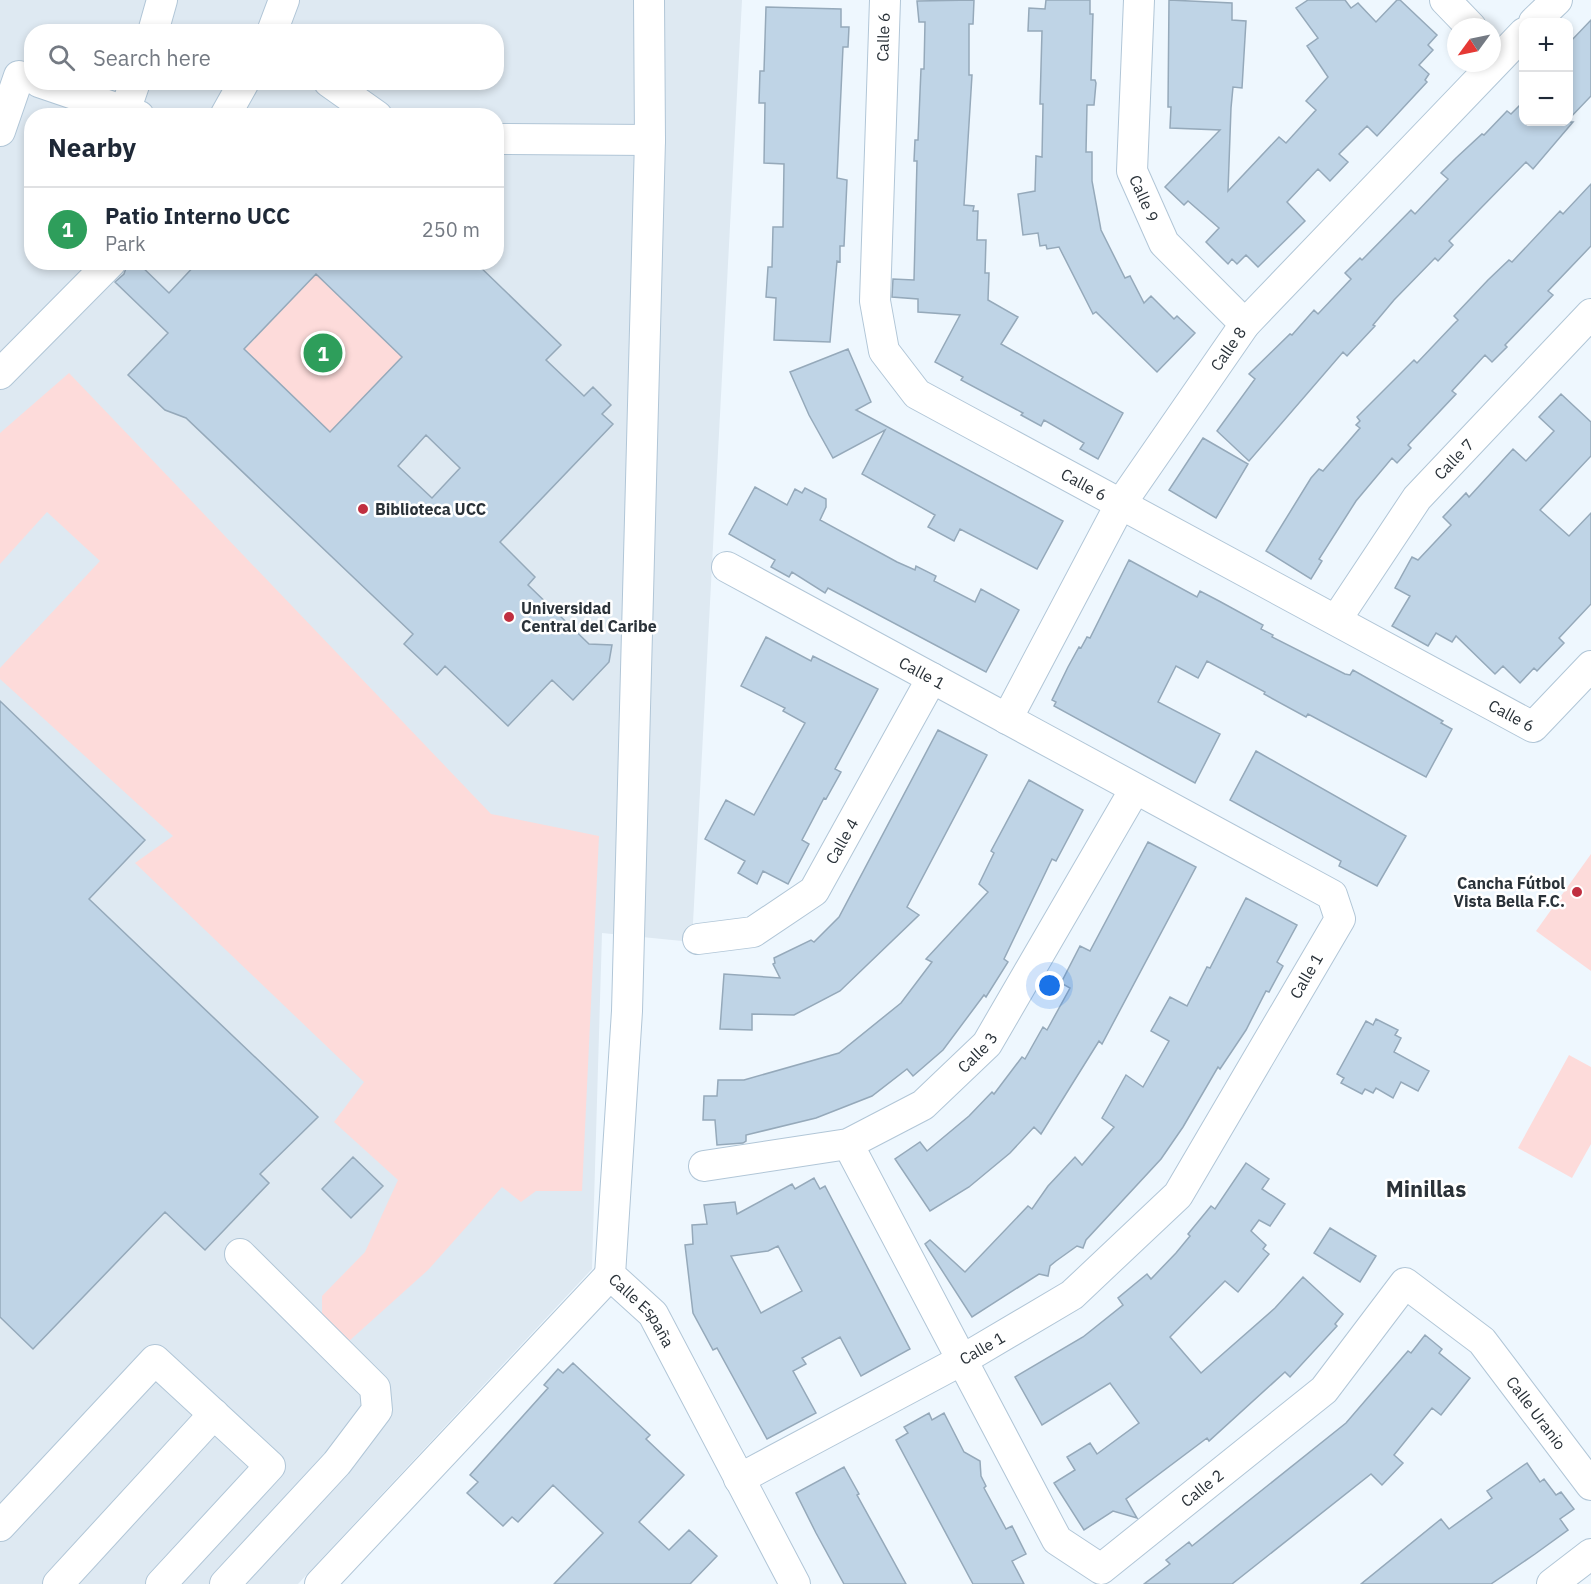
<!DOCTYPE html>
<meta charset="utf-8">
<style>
:root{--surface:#fff;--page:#f2f2f3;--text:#1f2937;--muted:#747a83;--line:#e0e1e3;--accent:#7c3aed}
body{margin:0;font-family:"IBM Plex Sans",sans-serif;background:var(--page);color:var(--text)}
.controls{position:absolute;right:18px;top:18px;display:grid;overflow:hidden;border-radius:12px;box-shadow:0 3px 9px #0003}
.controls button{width:54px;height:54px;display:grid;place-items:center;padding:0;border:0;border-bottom:2px solid var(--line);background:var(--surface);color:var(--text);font:30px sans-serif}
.compass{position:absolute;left:1447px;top:18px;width:54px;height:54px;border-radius:50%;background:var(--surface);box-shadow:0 3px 9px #0003;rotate:237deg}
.you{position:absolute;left:1050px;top:986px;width:21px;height:21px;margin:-15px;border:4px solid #fff;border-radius:50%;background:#1a73e8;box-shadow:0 0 0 9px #1a73e833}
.badge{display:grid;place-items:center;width:39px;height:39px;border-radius:50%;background:var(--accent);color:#fff;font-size:20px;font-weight:700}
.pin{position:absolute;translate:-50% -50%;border:3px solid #fff;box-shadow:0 2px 6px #0006}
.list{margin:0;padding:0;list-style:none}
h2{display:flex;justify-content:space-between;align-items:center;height:78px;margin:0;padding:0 24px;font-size:26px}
h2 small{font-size:20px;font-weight:400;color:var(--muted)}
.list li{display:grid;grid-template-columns:39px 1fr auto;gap:18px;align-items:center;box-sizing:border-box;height:84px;padding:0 24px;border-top:2px solid var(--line)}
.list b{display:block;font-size:22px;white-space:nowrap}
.list p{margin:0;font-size:20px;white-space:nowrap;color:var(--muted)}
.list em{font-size:20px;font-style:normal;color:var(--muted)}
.icon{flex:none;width:33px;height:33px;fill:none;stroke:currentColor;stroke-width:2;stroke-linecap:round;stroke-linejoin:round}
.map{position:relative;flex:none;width:1591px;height:1584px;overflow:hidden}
.search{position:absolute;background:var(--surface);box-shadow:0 3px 9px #0003;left:24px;top:24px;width:480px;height:66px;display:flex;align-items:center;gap:15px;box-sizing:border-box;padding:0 21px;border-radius:24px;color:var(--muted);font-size:22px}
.panel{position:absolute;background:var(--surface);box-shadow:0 3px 9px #0003;left:24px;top:108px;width:480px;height:162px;border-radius:24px}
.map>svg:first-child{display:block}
.built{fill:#dee9f2;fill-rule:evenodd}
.green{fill:#fddbda}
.building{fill:#bfd4e6;stroke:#95a9ba;stroke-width:1.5;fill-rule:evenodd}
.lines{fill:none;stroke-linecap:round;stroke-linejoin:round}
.minor-casing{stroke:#b1c6d7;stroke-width:32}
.minor{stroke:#fff;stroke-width:30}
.poi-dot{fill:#c02f40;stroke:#fff;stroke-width:2}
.labels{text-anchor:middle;stroke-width:5;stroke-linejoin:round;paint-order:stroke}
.street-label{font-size:16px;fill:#2a3239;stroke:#fff}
.poi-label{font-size:16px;font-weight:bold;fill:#2a3239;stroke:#fff;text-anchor:start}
.district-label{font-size:22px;font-weight:bold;fill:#2a3239;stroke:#fff}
</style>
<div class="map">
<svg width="1591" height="1584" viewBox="0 0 1591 1584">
<rect width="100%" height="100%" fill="#eef7fe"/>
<!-- built -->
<path class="built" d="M0 0H742L692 942 602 933 592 1269 298 1584H0ZM32 32H496V82H32ZM32 116H496V262H32Z"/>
<!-- green -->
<path class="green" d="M316 274 402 357 330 432 245 349Z
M69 373 491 814 599 836 582 1191H536L521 1202 502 1187 428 1270 348 1342 322 1318V1296L365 1252 398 1180 334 1122 364 1082 135 863 173 836 0 679V668L100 561 47 512 0 564V433Z
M1591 854V971L1536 931Z
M1569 1055 1591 1067V1144L1572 1178 1518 1148Z"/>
<!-- building -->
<path class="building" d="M974 0 973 24H969V75H972L964 205 974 206 973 211H978L977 240H986L985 273H989L988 300 1018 317 1001 344 1123 413 1098 459 1080 449 1084 443 1044 420 1041 426 1021 415 1023 413 961 380 963 377 935 362 960 315 918 312V299L892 297 893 279 914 280 917 161H914L915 140H918L921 69H924L925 22H919L917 1Z
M1046 0H1090V14H1093L1091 80H1095L1096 83 1094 105H1087L1086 152H1092V181L1101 230 1125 278 1130 276 1144 303 1151 296 1174 319 1177 316 1195 333 1157 372 1096 312 1093 314 1059 247 1047 249 1046 245 1040 246 1038 233 1023 235 1018 194 1035 191 1036 156 1042 157 1043 104H1040L1042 31H1028L1029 8 1045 9Z
M1169 0 1232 3V20L1246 21 1242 88 1233 87 1231 108 1228 191 1279 137 1286 143 1316 110 1306 101 1328 77 1307 46 1318 38 1296 8 1308 0H1345L1351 8 1358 3 1376 22 1397 0H1400L1437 35 1428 45 1433 50 1419 65 1429 74 1425 80 1427 82 1377 136 1367 126 1339 154 1348 162 1330 181 1318 169 1287 202 1305 221 1258 267 1246 255 1237 264 1232 259 1228 264 1206 242 1219 228 1188 201 1184 205 1165 187 1220 130 1170 128 1171 107H1168Z
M766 7 841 9V27H849L848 47H843L837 178 847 180 844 246H840V262L837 261 830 342 774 340 776 298 766 297 768 267H772L773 227H783L784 164 764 163 765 103H759L760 71H764Z
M1591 20V96L1569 119V43Z
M1524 101V122H1573L1533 169 1526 162 1479 210 1449 241 1453 245 1438 261 1435 258 1394 300 1373 325 1375 326 1347 356 1343 352 1249 461 1217 431 1255 379 1249 374 1290 334 1292 335 1314 310 1318 314 1351 279 1345 273 1360 258 1362 260 1411 210 1415 214 1448 179 1441 173 1456 158 1482 134 1484 135 1507 111 1511 114Z
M1591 184V246L1548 291 1553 295 1505 345 1507 347 1492 362 1485 355 1452 391 1456 394 1408 445 1411 448 1397 463 1392 458 1356 501 1319 559 1322 561 1311 579 1266 551 1311 478 1319 469 1323 471 1360 428 1356 425 1360 421 1357 417 1414 360 1417 363 1453 325 1458 320 1454 316 1488 280 1509 260 1512 262 1560 211 1563 214Z
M128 262H137L169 293 198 262H475L561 345 546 360 584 396 593 387 611 405 602 414 613 424 500 542 535 577 528 585 589 644 612 645 609 662 573 700 552 680 508 726 445 666 437 675 404 644 413 634 186 418 165 410 128 375 168 333 115 282 124 274ZM316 274 402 357 330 432 244 349ZM426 435 460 468 432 498 398 466Z
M848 349 871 402 856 410 1063 521 1037 569 960 529 954 541 928 527 935 515 862 474 885 430 833 458 809 415 790 372Z
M1561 394 1591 422V456L1540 510 1569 536 1591 513V604L1559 638 1564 643 1537 671 1534 668 1520 683 1503 666 1495 674 1456 636 1452 642 1436 633 1428 646 1392 626 1410 596 1395 588 1412 557 1418 560 1451 525 1443 517 1466 493 1469 497 1513 449 1526 461 1554 431 1539 417Z
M1203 438 1248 464 1216 518 1169 490Z
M755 487 787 505 795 489 802 493 805 488 826 499V507L820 520 897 562 915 570 916 566 936 576 934 581 975 602 981 589 1019 610 986 672 828 588 825 593 792 572 789 577 771 567 775 560 729 534Z
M1129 560 1197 597 1200 591 1219 601 1263 625 1261 629 1273 635 1272 637 1345 674 1350 675 1353 670 1443 721 1441 723 1452 729 1426 777 1308 714 1306 717 1264 694 1265 692 1207 661 1198 678 1176 666 1158 702 1220 734 1195 783 1054 706 1056 702 1052 700 1068 667 1079 647 1081 648 1087 637 1090 638Z
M766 637 811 661 813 656 878 689 835 769 841 772 826 799 824 798 802 840 809 844 788 884 763 871 757 884 738 873 745 861 705 839 726 800 754 815 805 723 783 711 785 708 741 686Z
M0 701 145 840 89 899 318 1117 260 1174 269 1183 205 1250 165 1212 33 1349 0 1317Z
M938 730 987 755 907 907 919 915 840 991 794 1015 752 1014V1030L720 1029 724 974 780 978 773 964 775 963 774 958 811 940 814 942 839 917Z
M1256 751 1406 836 1377 886 1339 866 1341 861 1230 800Z
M1029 780 1083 810 1056 861 1052 859 1004 959 1008 962 986 997 984 995 943 1050 913 1076 907 1069 872 1096 816 1118 746 1135V1141L743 1143 717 1145 715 1120H703L704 1096H717L718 1080H744L839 1053 901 1003 932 962 926 959 988 892 979 884 994 853 991 851Z
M1148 842 1196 867 1102 1044 1099 1041 1041 1134 1034 1127 1010 1153 969 1187 930 1211 895 1159 920 1142 927 1151 969 1116 992 1092 994 1094 1022 1057 1025 1059 1043 1027 1047 1030 1070 988 1061 983 1080 946 1090 951Z
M1246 898 1297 925 1277 962 1283 966 1269 992 1266 991 1246 1030 1220 1069 1218 1067 1183 1127 1161 1159 1086 1240 1083 1248 1077 1246 1056 1261 1050 1266 1048 1276 1039 1274 972 1317 925 1244 930 1240 965 1272 1028 1206 1032 1209 1048 1186 1075 1157 1082 1165 1114 1127 1102 1118 1126 1075 1143 1087 1169 1041 1151 1031 1170 997 1187 1006 1207 967 1210 968Z
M1376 1019 1398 1030 1395 1035 1401 1038 1394 1052 1429 1071 1418 1091 1401 1082 1393 1098 1376 1088 1373 1093 1365 1089 1362 1094 1341 1083 1344 1078 1337 1074 1366 1021 1373 1025Z
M353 1157 383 1186 351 1218 322 1189Z
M1246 1163 1269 1179 1262 1189 1285 1204 1270 1226 1259 1220 1251 1231 1266 1245 1263 1249 1269 1254 1238 1292 1225 1281 1170 1337 1201 1373 1275 1308 1303 1277 1343 1314 1335 1324 1337 1326 1290 1377 1285 1372 1209 1441 1207 1438 1126 1499 1137 1518 1113 1511 1084 1530 1054 1483 1075 1470 1067 1457 1090 1443 1097 1454 1139 1423 1110 1383 1042 1425 1015 1377 1083 1337 1123 1305 1118 1298 1147 1274 1151 1279 1176 1253 1190 1236 1188 1234 1211 1206 1215 1209Z
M814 1178 820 1189 825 1186 910 1349 861 1376 840 1337 802 1358 806 1364 793 1371 816 1413 767 1439 717 1348 713 1350 693 1313 685 1245 693 1244 692 1225 707 1224 704 1205 735 1202 737 1214 792 1184 795 1189ZM778 1246 802 1291 761 1313 731 1256 768 1251Z
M1330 1228 1376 1256 1360 1282 1314 1253Z
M1425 1335 1442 1349 1439 1353 1470 1378 1441 1415 1432 1408 1394 1455 1403 1463 1382 1485 1371 1474 1232 1584H1144L1170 1564 1166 1560 1189 1542 1192 1546 1346 1423 1408 1351 1411 1353Z
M573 1363 650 1435 646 1439 684 1475 639 1522 669 1550 689 1530 717 1556 690 1584H554L603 1533 553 1485 518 1522 512 1517 503 1526 467 1493 478 1482 470 1475 548 1388 544 1385 558 1369 563 1373Z
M929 1413 932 1420 944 1413 964 1452 980 1461 981 1476 986 1486 984 1488 1006 1529 1012 1526 1026 1554 1012 1561 1024 1584H973L896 1440 908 1433 904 1427Z
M1527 1463 1540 1482 1544 1479 1556 1495 1561 1492 1574 1509 1560 1519 1568 1530 1535 1554 1491 1584H1361L1441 1519 1449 1529 1492 1498 1487 1491Z
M844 1467 859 1494 857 1495 906 1584H844L816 1533 796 1493Z"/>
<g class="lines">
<!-- minor casing -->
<g class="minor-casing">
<g id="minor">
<path id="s1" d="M649 0 650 140 627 1011 610 1275 653 1314 795 1584"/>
<path id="s2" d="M885 0 875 301 884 351 917 394 1533 727 1591 666"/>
<path id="s3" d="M1139 0 1132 171 1164 243 1245 324"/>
<path d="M1445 0 1471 27"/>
<path d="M1534 22 1557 0"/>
<path d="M153 32 162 0"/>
<path d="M272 32 284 0"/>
<path d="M39 82 139 116"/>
<path d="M329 82 377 116"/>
<path d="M125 111 135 82"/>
<path d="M225 116 244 82"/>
<path d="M0 131 19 76"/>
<path d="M496 139 650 140"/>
<path d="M0 374 111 262"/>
<path id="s4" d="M727 567 1332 895 1340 919 1178 1195 1072 1295 962 1360 739 1479"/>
<path id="s5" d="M1336 620 1417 498 1591 314"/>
<path id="s6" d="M1007 719 1120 505 1245 324 1524 33"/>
<path id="s7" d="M698 939 753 932 814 891 932 678"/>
<path id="s8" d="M848 1144 1057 1540 1101 1569 1324 1390 1405 1283 1482 1341 1591 1485"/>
<path id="s9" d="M704 1166 848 1144 923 1105 987 1044 1135 789"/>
<path d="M0 1526 155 1360 270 1466 161 1584"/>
<path d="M58 1584 214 1414"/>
<path d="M225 1584 337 1463 377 1410 375 1388 240 1254"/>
<path d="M320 1584 610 1275"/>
<path d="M1552 1584 1591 1554"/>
</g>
</g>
<!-- minor -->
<use href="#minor" class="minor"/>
</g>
<!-- markers -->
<g class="poi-dot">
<circle cx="363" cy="509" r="6"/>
<circle cx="509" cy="617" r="6"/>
<circle cx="1577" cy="892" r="6"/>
</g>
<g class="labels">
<!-- street labels -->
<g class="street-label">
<text transform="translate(883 37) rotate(-88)" y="6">Calle 6</text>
<text dy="6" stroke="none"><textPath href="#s3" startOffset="201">Calle 9</textPath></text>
<text dy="6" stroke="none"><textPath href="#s6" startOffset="432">Calle 8</textPath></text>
<text dy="6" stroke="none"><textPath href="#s5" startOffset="200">Calle 7</textPath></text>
<text dy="6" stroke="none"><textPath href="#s2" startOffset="596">Calle 6</textPath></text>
<text dy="6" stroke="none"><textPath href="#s4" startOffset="222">Calle 1</textPath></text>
<text dy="6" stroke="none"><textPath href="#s2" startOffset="1082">Calle 6</textPath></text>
<text dy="6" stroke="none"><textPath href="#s7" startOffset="186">Calle 4</textPath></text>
<text transform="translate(1306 976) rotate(-60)" y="6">Calle 1</text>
<text dy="6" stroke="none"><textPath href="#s9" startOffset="306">Calle 3</textPath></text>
<text dy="6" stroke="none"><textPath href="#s1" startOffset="1324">Calle España</textPath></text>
<text transform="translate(982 1348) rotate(-30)" y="6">Calle 1</text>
<text dy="6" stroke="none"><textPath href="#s8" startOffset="1107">Calle Uranio</textPath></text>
<text dy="6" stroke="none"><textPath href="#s8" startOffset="630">Calle 2</textPath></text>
</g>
<!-- poi labels -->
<g class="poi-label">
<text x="375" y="515">Biblioteca UCC</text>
<text x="521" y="614">Universidad<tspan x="521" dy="18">Central del Caribe</tspan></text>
<text x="1565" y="889" text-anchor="end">Cancha Fútbol<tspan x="1565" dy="18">Vista Bella F.C.</tspan></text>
</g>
<!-- district labels -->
<g class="district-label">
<text x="1426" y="1197">Minillas</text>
</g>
</g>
</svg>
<div class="controls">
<button>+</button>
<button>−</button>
</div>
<svg class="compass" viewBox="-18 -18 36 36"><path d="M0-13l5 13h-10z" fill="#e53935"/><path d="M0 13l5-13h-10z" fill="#747a83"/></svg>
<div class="you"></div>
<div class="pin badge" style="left:323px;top:353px;background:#2e9e5b">1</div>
<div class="search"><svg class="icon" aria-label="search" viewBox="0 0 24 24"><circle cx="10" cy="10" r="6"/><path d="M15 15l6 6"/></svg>Search here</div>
<section class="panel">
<h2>Nearby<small></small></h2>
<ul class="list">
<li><span class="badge" style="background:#2e9e5b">1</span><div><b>Patio Interno UCC</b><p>Park</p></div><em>250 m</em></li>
</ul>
</section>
</div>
